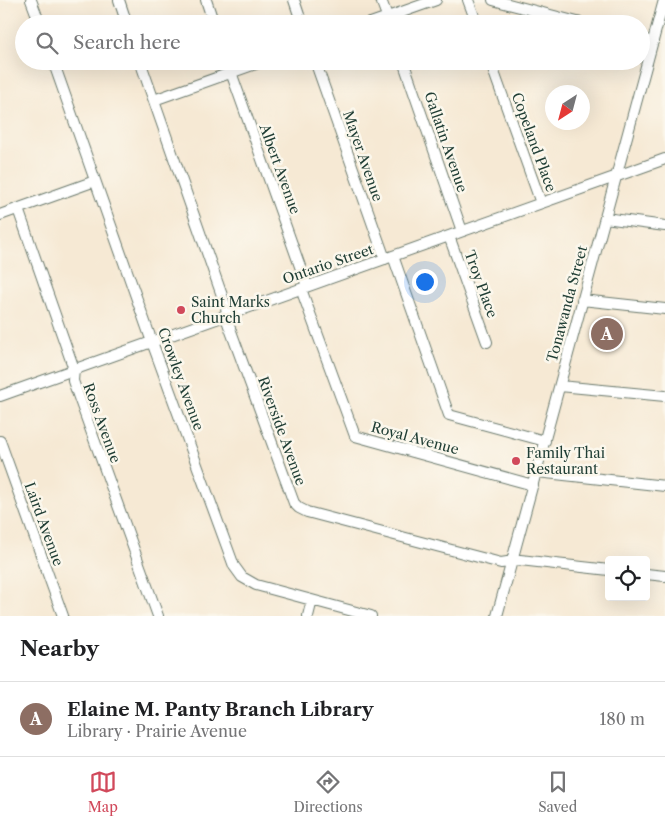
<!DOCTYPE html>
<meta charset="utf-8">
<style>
:root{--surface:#fff;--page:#f6f6f6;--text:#202124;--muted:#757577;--line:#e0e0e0;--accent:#d1495b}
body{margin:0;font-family:"Libre Caslon Text",serif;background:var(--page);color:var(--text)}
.controls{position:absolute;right:15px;bottom:15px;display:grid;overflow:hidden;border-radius:5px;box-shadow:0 5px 20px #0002}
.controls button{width:45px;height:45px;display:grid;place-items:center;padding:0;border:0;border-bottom:1px solid var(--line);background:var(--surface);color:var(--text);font:25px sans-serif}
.compass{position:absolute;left:545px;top:85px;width:45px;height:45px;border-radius:50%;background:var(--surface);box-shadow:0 5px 20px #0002;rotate:216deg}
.you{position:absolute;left:424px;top:281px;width:18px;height:18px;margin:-12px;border:4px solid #fff;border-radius:50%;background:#1a73e8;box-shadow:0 0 0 8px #1a73e833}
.badge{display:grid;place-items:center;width:32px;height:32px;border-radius:50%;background:var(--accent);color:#fff;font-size:16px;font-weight:700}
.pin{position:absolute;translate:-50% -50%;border:2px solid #fff;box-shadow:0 1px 5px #0006}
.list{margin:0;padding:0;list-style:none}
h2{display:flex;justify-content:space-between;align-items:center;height:65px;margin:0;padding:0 20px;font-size:21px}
h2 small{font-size:16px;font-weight:400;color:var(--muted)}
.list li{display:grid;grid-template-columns:32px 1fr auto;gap:15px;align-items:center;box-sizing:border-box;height:75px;padding:0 20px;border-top:1px solid var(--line)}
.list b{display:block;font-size:19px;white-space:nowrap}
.list p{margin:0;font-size:16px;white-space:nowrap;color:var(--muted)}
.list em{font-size:16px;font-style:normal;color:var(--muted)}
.icon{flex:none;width:28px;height:28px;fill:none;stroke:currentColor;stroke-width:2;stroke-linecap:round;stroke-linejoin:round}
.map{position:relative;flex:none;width:665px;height:616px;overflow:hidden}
.search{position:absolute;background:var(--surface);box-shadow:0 5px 20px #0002;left:15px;right:15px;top:15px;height:55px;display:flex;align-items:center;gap:12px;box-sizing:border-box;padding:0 18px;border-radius:28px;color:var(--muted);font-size:19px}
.sheet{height:140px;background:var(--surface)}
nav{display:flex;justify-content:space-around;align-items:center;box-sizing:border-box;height:70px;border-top:1px solid var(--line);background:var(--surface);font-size:14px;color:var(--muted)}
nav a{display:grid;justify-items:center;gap:2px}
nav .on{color:var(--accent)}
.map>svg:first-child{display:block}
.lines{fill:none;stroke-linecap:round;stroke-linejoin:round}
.minor-casing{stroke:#6a796c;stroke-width:12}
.minor{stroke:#fff;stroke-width:10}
.poi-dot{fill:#d1495b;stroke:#fbf7ec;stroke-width:2}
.labels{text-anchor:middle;stroke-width:5;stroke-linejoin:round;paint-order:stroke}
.street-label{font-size:14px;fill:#1f3d34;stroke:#fbf7ec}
.poi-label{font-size:14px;fill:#1f3d34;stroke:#fbf7ec;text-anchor:start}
</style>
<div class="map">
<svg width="665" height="616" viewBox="0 0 665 616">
<rect width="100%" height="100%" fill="#fbf7ec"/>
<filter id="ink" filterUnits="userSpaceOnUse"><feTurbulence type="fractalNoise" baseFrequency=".02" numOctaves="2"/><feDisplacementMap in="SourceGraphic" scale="10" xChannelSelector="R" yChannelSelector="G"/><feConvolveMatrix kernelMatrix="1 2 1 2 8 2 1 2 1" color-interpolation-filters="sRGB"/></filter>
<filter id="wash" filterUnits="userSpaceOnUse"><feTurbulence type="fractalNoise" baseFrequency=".0096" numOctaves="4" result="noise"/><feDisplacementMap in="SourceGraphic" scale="20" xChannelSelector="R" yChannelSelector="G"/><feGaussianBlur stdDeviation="1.12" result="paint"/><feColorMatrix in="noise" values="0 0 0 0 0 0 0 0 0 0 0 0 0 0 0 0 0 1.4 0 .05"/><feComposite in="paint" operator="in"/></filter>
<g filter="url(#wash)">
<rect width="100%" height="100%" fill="#f6e9d4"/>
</g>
<g filter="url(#ink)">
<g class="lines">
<!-- minor casing -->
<g class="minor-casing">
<path id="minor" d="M31 0 40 24
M119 0 127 24
M206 0 214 24
M294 0 302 24
M381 0 390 24
M468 0 477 24
M493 0 585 24
M368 24 436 0
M641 39 653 42
M53 61 152 342 234 566 242 577 256 585 371 616
M140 61 226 307 228 323 294 503 299 508 307 512 501 563 520 560 609 570
M227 61 307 286
M315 61 385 259
M403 61 462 231
M490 61 541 203
M154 100 264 61
M18 209 74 369 73 381 158 616
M0 215 95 181
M605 218 665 226
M449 236 487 342
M393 256 449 415 545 441
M301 289 355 436 533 485
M582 300 665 309
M560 386 665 396
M0 396 665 159
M0 441 63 616
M537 472 665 486
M646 574 665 576
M308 616 312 600
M497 616 664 0"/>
</g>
<!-- minor -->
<use href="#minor" class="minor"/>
</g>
</g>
<!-- markers -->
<g class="poi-dot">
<circle cx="181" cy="310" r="5"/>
<circle cx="516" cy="461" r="5"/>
</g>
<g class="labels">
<!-- street labels -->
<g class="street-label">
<text transform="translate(446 142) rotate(71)" y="5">Gallatin Avenue</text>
<text transform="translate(534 142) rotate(70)" y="5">Copeland Place</text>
<text transform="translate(363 156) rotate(71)" y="5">Mayer Avenue</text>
<text transform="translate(280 169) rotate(70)" y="5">Albert Avenue</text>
<text transform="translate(328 264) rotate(-19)" y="5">Ontario Street</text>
<text transform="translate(481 284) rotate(70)" y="5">Troy Place</text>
<text transform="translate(567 304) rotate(-75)" y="5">Tonawanda Street</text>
<text transform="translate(181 379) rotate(70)" y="5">Crowley Avenue</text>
<text transform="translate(102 423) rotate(70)" y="5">Ross Avenue</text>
<text transform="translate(282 431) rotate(70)" y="5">Riverside Avenue</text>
<text transform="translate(415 438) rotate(15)" y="5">Royal Avenue</text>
<text transform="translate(44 524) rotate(70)" y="5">Laird Avenue</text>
</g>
<!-- poi labels -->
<g class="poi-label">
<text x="191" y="307">Saint Marks<tspan x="191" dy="16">Church</tspan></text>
<text x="526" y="458">Family Thai<tspan x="526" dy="16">Restaurant</tspan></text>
</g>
</g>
</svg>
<div class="controls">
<button><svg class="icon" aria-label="locate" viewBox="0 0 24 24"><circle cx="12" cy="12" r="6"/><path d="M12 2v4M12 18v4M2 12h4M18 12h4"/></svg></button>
</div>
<svg class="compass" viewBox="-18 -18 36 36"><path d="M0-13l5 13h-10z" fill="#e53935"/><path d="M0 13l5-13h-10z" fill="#757577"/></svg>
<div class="you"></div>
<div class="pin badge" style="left:607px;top:334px;background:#8d6e63">A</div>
<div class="search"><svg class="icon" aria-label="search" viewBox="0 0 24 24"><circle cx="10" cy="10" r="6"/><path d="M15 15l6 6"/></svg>Search here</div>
</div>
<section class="sheet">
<h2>Nearby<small></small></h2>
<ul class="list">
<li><span class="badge" style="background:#8d6e63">A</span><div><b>Elaine M. Panty Branch Library</b><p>Library · Prairie Avenue</p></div><em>180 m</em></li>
</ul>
</section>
<nav>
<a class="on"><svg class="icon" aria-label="map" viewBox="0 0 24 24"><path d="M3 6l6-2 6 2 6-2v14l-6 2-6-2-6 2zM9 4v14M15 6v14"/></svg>Map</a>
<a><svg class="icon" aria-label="directions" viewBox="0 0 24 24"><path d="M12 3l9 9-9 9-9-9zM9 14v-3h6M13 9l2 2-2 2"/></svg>Directions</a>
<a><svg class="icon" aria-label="saved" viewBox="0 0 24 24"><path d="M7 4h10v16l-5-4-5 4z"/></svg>Saved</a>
</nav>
